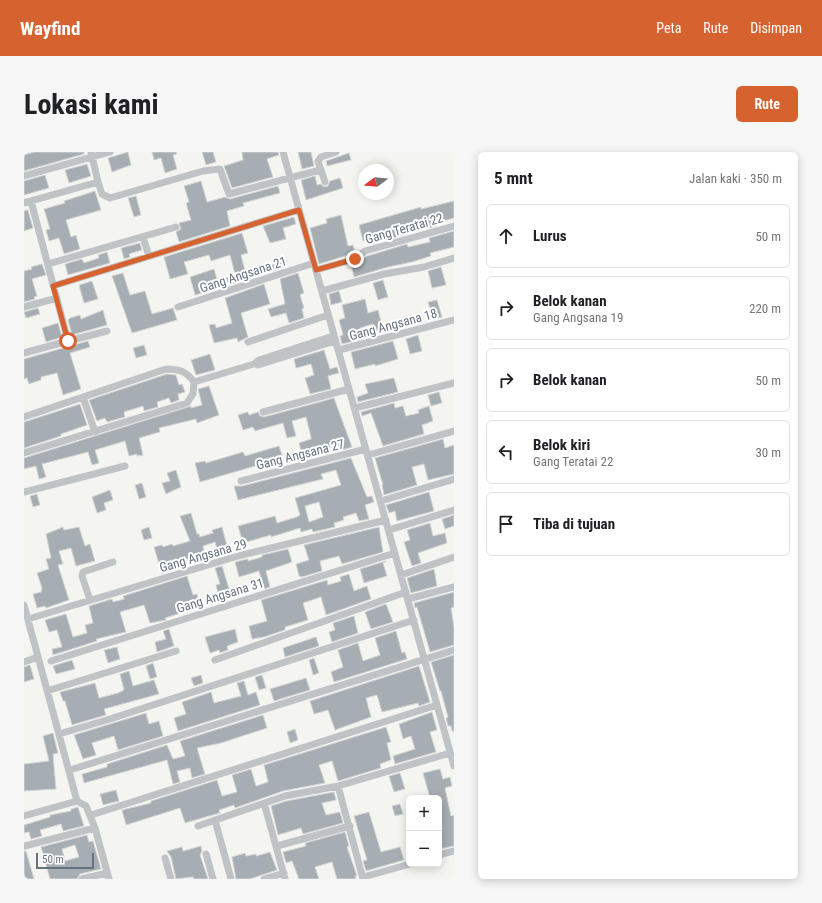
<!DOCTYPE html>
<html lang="id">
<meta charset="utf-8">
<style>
:root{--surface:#fff;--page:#f6f6f6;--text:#202124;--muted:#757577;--line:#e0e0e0;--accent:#d6632f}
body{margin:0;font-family:"Roboto Condensed",sans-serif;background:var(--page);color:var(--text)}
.controls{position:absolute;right:12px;bottom:12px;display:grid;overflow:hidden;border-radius:6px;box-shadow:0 2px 10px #0003}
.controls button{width:36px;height:36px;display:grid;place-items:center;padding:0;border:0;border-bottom:1px solid var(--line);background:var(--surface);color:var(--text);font:20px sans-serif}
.compass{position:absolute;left:334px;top:12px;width:36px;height:36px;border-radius:50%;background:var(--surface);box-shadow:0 2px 10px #0003;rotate:254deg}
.scale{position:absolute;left:12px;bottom:10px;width:58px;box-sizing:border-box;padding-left:4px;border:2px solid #657280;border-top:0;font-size:11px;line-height:14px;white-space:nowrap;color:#657280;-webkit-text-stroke:3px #fff;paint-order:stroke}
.stop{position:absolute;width:12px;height:12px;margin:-9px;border:3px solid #d6632f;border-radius:50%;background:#fff}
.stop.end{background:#d6632f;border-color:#fff;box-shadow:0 1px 4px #0008}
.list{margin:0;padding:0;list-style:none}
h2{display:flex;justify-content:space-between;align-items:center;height:52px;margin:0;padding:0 16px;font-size:17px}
h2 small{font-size:13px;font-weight:400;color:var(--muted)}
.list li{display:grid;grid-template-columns:26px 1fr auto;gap:12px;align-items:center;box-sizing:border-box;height:64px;margin:0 8px 8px;padding:0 8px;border:1px solid var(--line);border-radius:6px}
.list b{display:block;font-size:15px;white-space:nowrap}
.list p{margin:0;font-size:13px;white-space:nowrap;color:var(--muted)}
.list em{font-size:13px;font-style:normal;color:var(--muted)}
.icon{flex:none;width:22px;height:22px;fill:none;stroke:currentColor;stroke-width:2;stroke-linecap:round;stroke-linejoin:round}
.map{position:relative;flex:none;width:430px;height:727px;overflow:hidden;border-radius:6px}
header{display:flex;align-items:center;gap:24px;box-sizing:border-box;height:56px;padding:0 20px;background:var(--accent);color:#fff}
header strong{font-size:19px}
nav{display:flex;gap:22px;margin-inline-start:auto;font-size:14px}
.intro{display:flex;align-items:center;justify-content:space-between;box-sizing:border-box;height:96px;padding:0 24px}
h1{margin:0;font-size:28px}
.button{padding:10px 18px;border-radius:6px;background:var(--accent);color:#fff;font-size:14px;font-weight:700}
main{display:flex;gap:24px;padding:0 24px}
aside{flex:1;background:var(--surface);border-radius:6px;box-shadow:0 2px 10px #0003}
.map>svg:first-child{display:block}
.building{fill:#a7aeb3;stroke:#d5d5d3;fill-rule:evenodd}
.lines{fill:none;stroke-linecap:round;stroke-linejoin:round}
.street{stroke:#bfc3c6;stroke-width:7}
.route{stroke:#d6632f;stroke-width:5}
.labels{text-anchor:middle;stroke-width:4;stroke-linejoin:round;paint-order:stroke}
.street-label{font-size:13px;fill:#657280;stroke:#fff}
</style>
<header>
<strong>Wayfind</strong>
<nav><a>Peta</a><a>Rute</a><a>Disimpan</a></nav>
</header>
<div class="intro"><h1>Lokasi kami</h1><a class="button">Rute</a></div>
<main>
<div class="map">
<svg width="430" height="727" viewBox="0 0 430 727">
<rect width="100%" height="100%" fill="#f4f4f1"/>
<!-- building -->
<path class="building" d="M10 0H60V2L0 19V3Z
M104 0 107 13 88 20 84 6Z
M128 0H152L153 2 149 3 153 17 141 21 137 6 130 8Z
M178 0H189L192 10 182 13Z
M218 0H254L255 3 243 7 249 25 208 36 200 14 219 8Z
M274 0H287L290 14 278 17Z
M325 1 327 8 303 14 302 9Z
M63 12 67 24 45 31 41 18Z
M21 23 25 36 0 43V29Z
M291 24 293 33 297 32 300 35 304 34 306 29 316 26 319 36 282 48 277 28Z
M177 29 183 50 201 45 206 47 254 34 256 41 219 51 220 54 203 59 206 74 155 90 152 80 157 77 155 71 167 68 162 51 165 50 160 34Z
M71 39 77 58 42 68 47 85 52 83 56 97 40 102 35 86 25 89 22 78 26 77 20 57 41 51 40 49Z
M112 44 117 63 110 65 104 46Z
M430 49V66L412 71 413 74 404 76 403 73 378 79 379 83 369 86 368 82 339 89 335 73 397 55V57Z
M4 58 9 76 0 79V59Z
M317 63 324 94 329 93 331 101 295 112 286 76 303 71 302 67Z
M270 65 272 72 259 76 262 87 246 91 239 74Z
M430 79V95L406 101 407 104 388 110 364 115 330 125 327 113 334 111 343 104 383 92 384 95 406 90 405 86Z
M218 81 224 101 217 103 221 119 211 122 206 103 187 109 185 103 160 110 164 122 146 127 140 105Z
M116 91 118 98 105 102 106 105 100 107 97 96Z
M83 100 86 111 44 123 41 112 58 107 60 111 75 106 74 103Z
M262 108 263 114 248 119 246 113Z
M18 112 22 123 8 127 13 144 10 145 11 147 0 150V119L8 117 7 115Z
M417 115 422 133 408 136 404 119Z
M190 117 195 134 180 138 181 140 171 143 166 125Z
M99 121 106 143 121 139 128 162 149 156 153 168 108 181 88 124Z
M274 121 280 141 276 143 280 156 278 157 280 166 265 171 262 161 247 165 244 157 261 152 256 127Z
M216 122 218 129 204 133 202 126Z
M359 128 364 145 354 148 349 131Z
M68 129 74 147 60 151 55 133Z
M240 132 246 152 217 161 224 185 214 190 213 186 190 191 185 173 191 172 192 176 208 171 201 146Z
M315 139 318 150 307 153 305 142Z
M341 147 344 161 354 158 359 177 351 180 349 172 336 176 339 187 318 192 316 184 319 183 315 168 321 166 318 153Z
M413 148 418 165 409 167 404 150Z
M14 156 16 162 2 166 0 160Z
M79 158 83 173 48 183 44 168 46 166 56 163 57 167Z
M34 171 38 185 22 190 18 176Z
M394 183 398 199 386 202 382 187Z
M64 189 66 195 46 201 57 237 39 243 33 221 17 225V228L5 232 3 226 0 227V207Z
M369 189 374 207 351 214V212L331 217 327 200Z
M120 193 123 203 112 206 109 196Z
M300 198 306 217 313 215 315 221 304 224 307 237 286 242 281 226 290 223 287 212 272 216 270 207Z
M186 202 191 218 172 223 167 208Z
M143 222 152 223 155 233 158 232 161 240 154 242 155 248 147 251 145 246 133 250 134 255 120 259 119 254 100 260 101 265 83 270 81 266 73 269 65 248Z
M370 226 374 240 334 250 333 245 344 241 341 232Z
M185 234 195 263 173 271 172 267 135 276 136 280 115 286 119 303 113 304V302L105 304 101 289 71 298 75 311 68 313 64 300 18 312 22 325 15 327 12 314 0 317V306L167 254V256L178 253 174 237Z
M415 240 418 251 407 254 404 243Z
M310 246 328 295 311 300 310 294 278 303 275 291 287 287V285L282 265 268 269 272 284 263 286 259 271 231 279 229 275 219 278 214 263 224 260 225 263 234 260 236 264 240 265Z
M370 251 371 256 379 254 382 264 395 261 394 258 405 254 409 269 398 273 400 282 359 294 347 261 338 264 337 260Z
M56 252 63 273 37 282V284L0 296V270Z
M419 287 421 296 430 293V322L404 328 400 312 388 315 393 333 360 343 358 333H359L351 306Z
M255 294 259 306 176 330 171 311 181 309 182 311 219 300 221 304Z
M327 306 343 345 348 344 350 350 341 353 345 367 335 369 332 361 319 365 320 368 310 371 311 375 289 380 288 377 277 380 276 376 247 385V383L219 391 214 374 251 364 253 371 273 365 276 363 271 346 317 333 312 318 297 322 299 327 214 348 210 334H218ZM295 350 299 365 285 370 281 354Z
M152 318 157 335 142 342 138 331 146 329 143 321Z
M118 331 122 345 115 347 111 333Z
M86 338 89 348 80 351 82 358 73 361 68 345Z
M405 340 410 359 373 369 371 359 365 361 362 353Z
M13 342 16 353 9 355 6 344Z
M167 361 173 382H175L176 385 189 381 188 378 198 375 204 398 194 400 191 390 179 394 181 403 153 409 155 416 138 422 130 395 138 393 139 395 148 392 149 394 166 389 156 364Z
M430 363V374L421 377 418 367Z
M406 371 409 384 421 381 423 391 394 401 397 411 388 414 380 390 386 388 383 378Z
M39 375 40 378 55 375 61 394 66 392 71 409 52 414 47 396 35 399 39 412 34 413 45 448 22 456 21 454 13 456 9 442 17 440 18 436 13 421 25 417 22 407 27 406 22 382Z
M125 375 128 386 120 388 117 378Z
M355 375 359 400 318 412 315 404 296 409 298 419 278 425 275 424 272 412 285 408 280 393Z
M264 397 268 410 242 419 246 435 240 437 235 419 215 425 211 410 224 407V409L238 405V403Z
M362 409 359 411 363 424 340 431 336 417Z
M198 414 208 446 196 449 192 433 196 432 191 416Z
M410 417 413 434 387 441 383 426Z
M325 422 330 439 343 434 347 447 302 463 297 445 279 451 284 468 261 475V478L240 485 228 487 225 474 243 469 237 448 303 428 304 433 317 429 316 425Z
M163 424 169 443 173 442 176 453 156 459 157 461 141 466 142 468 126 471 120 453 96 460 102 480 72 487 73 489 29 503 28 497 38 495 33 478 25 480 21 468 42 462 49 485 63 481 61 473 69 471 65 454 88 447 89 450 100 447 99 444Z
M430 440V455L427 456 430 475V493L406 500 393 455 391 456 390 451Z
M362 452 369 470 347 477 341 460Z
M330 464 334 481 308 490 305 480 311 478 309 471Z
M145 477 150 494 133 500 131 490 142 487 139 479Z
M211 477 214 490 203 494 204 498 196 501 195 498 186 501 181 485Z
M372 479 378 501 381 500 383 507 310 530 307 520 319 515 314 498 334 491 339 509 356 503 351 486Z
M292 485 295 494 261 505 259 496Z
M93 495 96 507 84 511 80 498Z
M430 503V579H428L427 574H424L422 566 424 565 417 539H416L407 510Z
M290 506 295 521 289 523 285 508Z
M48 508 51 517 32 522 29 514Z
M129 511 133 525 126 527 122 514Z
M6 513 10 527 0 530V515Z
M395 514 406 550 395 554 394 551 358 560 353 543 342 546 347 565 311 578 304 558 290 562 286 549Z
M105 519 109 534 130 528 135 542 80 557 82 563 48 573 41 549H39L36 540 71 531 75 546 94 541 100 538 96 522Z
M177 523 179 531 170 534 167 526Z
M238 523 242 536 235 538 231 525Z
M282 526 286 538 250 549 246 537Z
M220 529 224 543 232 540 236 553 154 579 150 566 162 562 158 550 187 540 190 551 217 544 213 531Z
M408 560 413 578 406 580 412 600 371 612 369 604 391 597 387 584 379 587 375 572Z
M122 561 125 572 135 569 139 584 94 598 90 584 68 591 72 603 59 607 50 583Z
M239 563 243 576 197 591 173 596 181 622 168 626 166 616 153 619 156 630 149 632 143 608 60 631 58 622 83 615V612L143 593 149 607 161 604 156 589Z
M362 575 367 590 363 591 367 608 356 612 357 616 314 629 308 609 295 613 301 631 259 639 211 656 210 653 195 658 196 661 161 671 156 656 102 673 98 658 127 651V649L193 628 198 644 213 640 208 623 227 617 232 634 244 630 240 613Z
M271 577 274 588 266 591 263 580Z
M29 581 34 601 29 602 32 637 0 639V612L25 609 19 584Z
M416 617 419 627 426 625 428 634 421 636 427 664 430 663V694L415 697V646H406L399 621Z
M376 621 381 637 370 640 365 624Z
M92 638 95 649 79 653 76 642Z
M310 640 312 648 298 651 302 663 316 660 319 671 279 682 277 676 254 683 247 654 262 649Z
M376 652 379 662 371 664 368 654Z
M54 655 60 674 39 679 37 672 16 678 18 684 7 687 5 680 0 681V673L26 665V663L47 659V657Z
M345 660 357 700 376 695 380 708 342 719 339 709 343 708 330 664Z
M321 680 325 694 323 695 333 724H331L332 727H313L308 710 291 715 295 727H275L268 709 262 711 259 700 282 694 281 691Z
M63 683 65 690 69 689 77 717 56 722 53 727H26L17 695ZM51 693 55 705 41 709 38 697Z
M177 694 178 699 176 703 184 727H170L169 725 152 727 147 705 143 699 158 695 159 699Z
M0 699H2L10 727H0Z
M246 700 253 718 226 727H212L208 705 221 701 222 704 232 702V704Z"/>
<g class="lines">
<!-- street -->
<path class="street" d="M67 0 74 30
M259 0 430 614
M0 24 86 0
M301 30 294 9 297 5 312 0
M0 51 74 30 78 42 86 46 179 19 196 17 205 42 296 18
M119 85 125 104
M24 112 152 75
M292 118 331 107 341 99 430 74
M29 134 275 58
M298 139 360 122 400 115 430 106
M0 155 33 146
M154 155 290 111
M44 189 83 179
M224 190 304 163
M315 198 430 168
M0 201 44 189 7 49
M234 213 311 189
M59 245 71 280
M331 256 430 231
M239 260 325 237
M0 265 142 217C155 217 162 219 170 230
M0 301 163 251 169 242 170 230 230 212 235 208 309 184
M344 303 430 279
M217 329 342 297
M0 340 101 314
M357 349 430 327
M365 378 430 358
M377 423 430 405
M384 447 430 435
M66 448 58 424 59 420 89 410
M0 453 53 649
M4 467 214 404 362 368
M191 508 382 440
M27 509 371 401
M0 510 14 505
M23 539 152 499
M35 582 86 567 390 468
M46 618 430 498
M314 634 339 727
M240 651 261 727
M67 663 413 553
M0 664 53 649 62 654 71 676 85 727
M191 668 207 727
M174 674 261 644 314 634 426 601
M0 694 71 676
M253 694 326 674
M182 702 189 727
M415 703 430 699
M141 706 147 727
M339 725 386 712
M58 727 83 721
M240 727 260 721"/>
</g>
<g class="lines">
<!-- route -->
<path class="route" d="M44 189 29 134 275 58 292 118 331 107"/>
</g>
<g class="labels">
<!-- street labels -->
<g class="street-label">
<text transform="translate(380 76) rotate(-16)" y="5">Gang Teratai 22</text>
<text transform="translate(219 122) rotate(-18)" y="5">Gang Angsana 21</text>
<text transform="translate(369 172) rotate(-15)" y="5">Gang Angsana 18</text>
<text transform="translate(276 302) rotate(-14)" y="5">Gang Angsana 27</text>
<text transform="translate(179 403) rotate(-16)" y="5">Gang Angsana 29</text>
<text transform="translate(196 443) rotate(-17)" y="5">Gang Angsana 31</text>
</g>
</g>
</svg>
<div class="controls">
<button>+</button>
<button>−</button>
</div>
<svg class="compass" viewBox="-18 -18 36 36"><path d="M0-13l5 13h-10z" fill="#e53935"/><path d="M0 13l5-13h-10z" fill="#757577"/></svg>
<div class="scale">50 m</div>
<div class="stop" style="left:44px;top:189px"></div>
<div class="stop end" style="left:331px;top:107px"></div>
</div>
<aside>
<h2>5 mnt<small>Jalan kaki · 350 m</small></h2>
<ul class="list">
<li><svg class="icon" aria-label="ahead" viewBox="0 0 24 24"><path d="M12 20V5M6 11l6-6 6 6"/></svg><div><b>Lurus</b></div><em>50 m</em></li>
<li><svg class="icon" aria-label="right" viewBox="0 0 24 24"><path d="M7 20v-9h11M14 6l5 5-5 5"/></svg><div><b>Belok kanan</b><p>Gang Angsana 19</p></div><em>220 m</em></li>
<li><svg class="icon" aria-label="right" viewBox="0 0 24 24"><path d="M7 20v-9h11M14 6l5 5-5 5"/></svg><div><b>Belok kanan</b></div><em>50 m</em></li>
<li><svg class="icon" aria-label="left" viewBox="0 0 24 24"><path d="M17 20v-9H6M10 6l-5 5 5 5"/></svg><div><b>Belok kiri</b><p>Gang Teratai 22</p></div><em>30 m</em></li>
<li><svg class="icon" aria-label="arrive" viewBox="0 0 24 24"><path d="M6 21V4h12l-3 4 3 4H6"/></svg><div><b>Tiba di tujuan</b></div></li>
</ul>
</aside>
</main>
